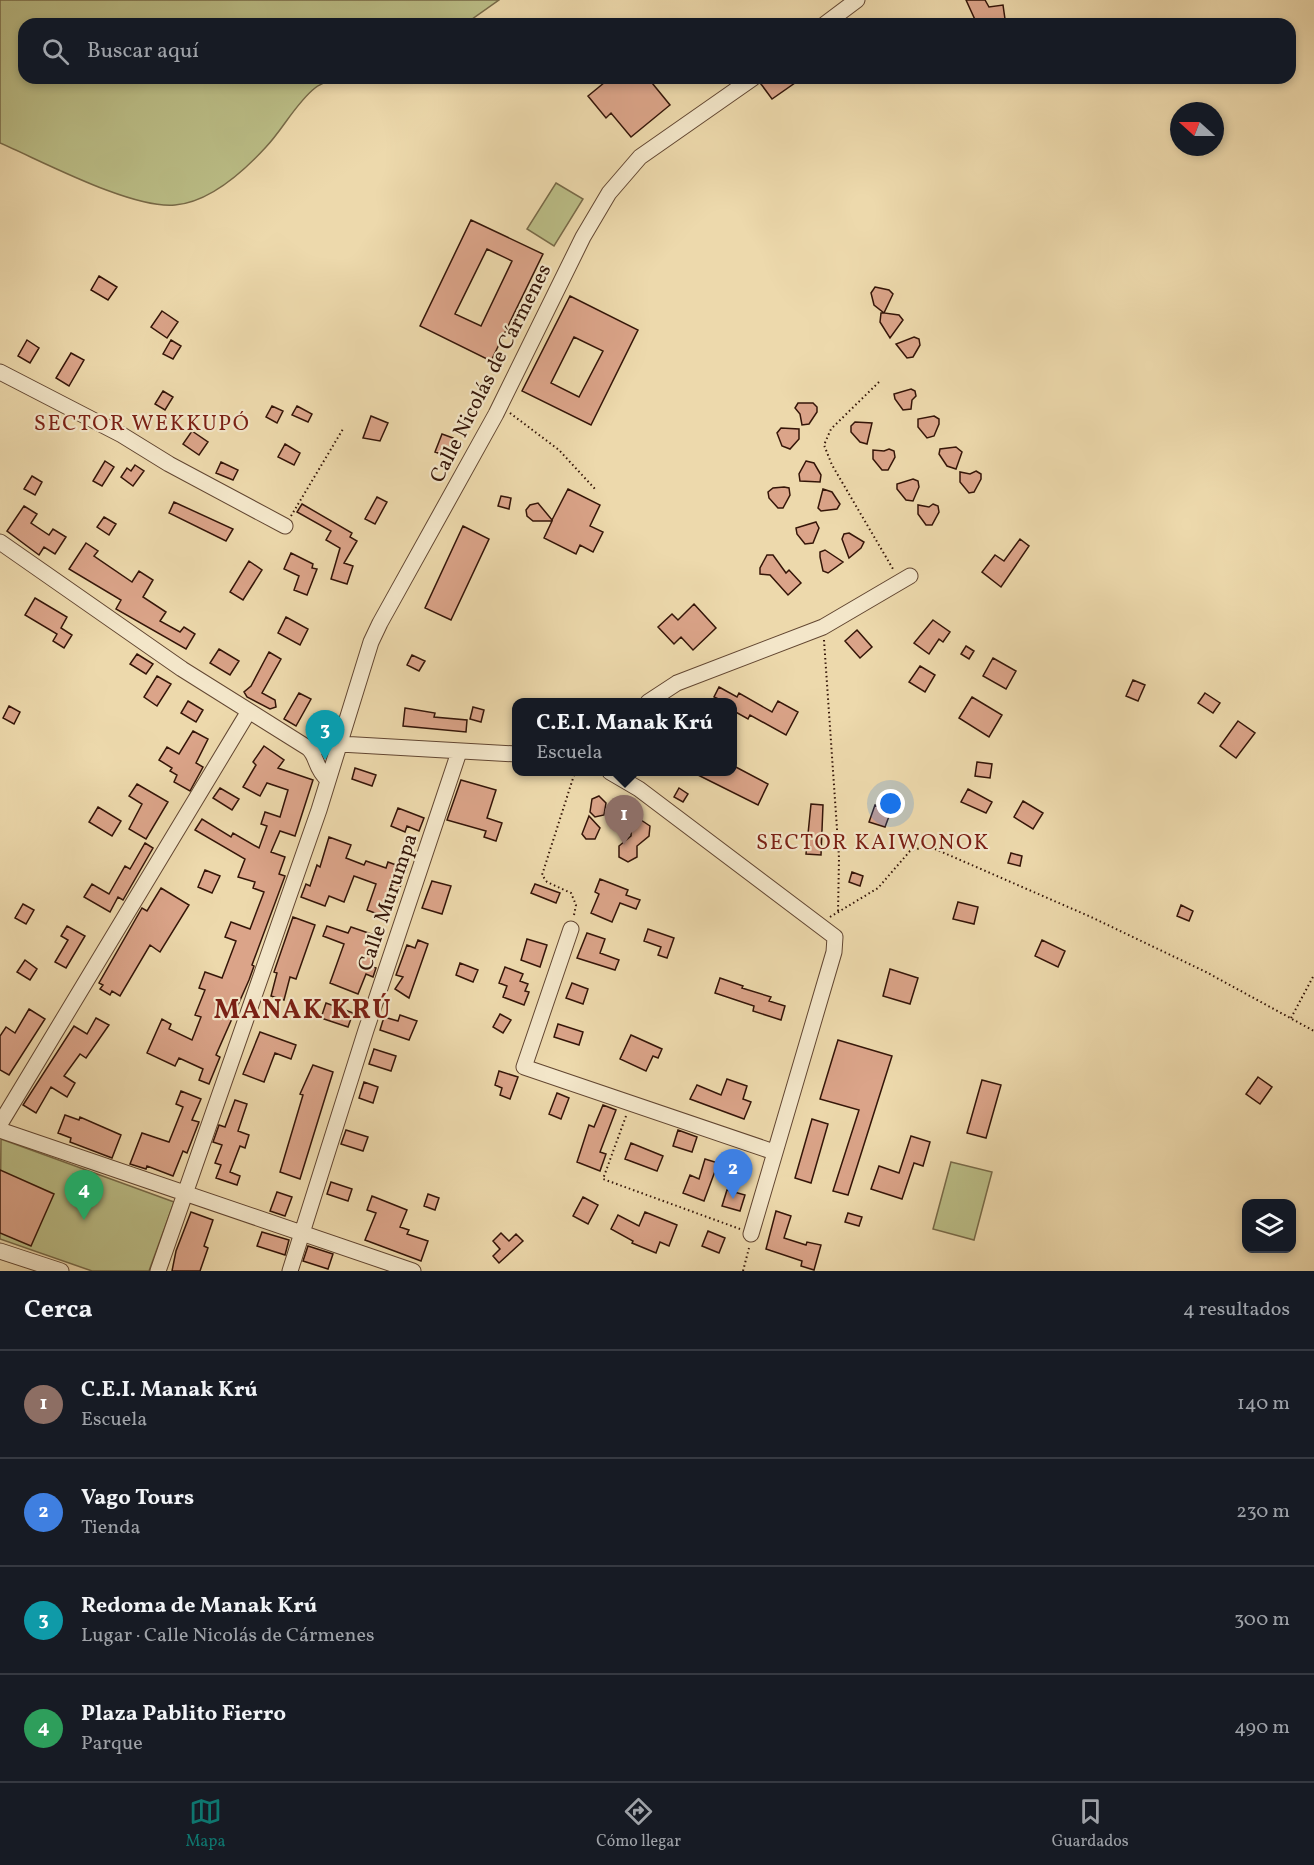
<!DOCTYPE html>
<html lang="es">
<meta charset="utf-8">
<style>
:root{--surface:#171b24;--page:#20242c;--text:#f1f3f6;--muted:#9ea1a6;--line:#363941;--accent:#0f766e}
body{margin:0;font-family:Vollkorn,serif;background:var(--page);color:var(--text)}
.controls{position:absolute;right:18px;bottom:18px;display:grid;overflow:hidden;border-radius:12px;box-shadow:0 3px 9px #0003}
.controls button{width:54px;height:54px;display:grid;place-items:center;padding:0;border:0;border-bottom:2px solid var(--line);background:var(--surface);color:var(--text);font:30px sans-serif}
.compass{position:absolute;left:1170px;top:102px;width:54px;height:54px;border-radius:50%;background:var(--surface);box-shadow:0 3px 9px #0003;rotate:291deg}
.you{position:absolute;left:891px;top:804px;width:21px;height:21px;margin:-15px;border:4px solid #fff;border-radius:50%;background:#1a73e8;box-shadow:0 0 0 9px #1a73e833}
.badge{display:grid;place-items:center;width:39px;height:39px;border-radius:50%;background:var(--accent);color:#fff;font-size:20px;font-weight:700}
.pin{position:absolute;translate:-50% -50px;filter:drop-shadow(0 2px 3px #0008)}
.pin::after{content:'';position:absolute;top:32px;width:21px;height:18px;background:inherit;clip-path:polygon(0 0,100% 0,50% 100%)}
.popup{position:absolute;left:512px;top:698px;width:225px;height:78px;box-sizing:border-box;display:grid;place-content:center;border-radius:12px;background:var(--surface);filter:drop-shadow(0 2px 4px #0005);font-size:20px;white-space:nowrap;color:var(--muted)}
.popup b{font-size:22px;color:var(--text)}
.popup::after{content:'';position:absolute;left:50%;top:100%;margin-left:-12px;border:12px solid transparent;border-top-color:var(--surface)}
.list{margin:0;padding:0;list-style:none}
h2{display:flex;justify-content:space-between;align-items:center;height:78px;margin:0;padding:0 24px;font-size:26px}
h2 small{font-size:20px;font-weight:400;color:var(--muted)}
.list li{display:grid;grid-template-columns:39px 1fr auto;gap:18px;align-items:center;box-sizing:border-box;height:108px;padding:0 24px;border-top:2px solid var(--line)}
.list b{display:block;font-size:22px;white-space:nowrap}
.list p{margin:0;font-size:20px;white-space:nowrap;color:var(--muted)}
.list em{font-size:20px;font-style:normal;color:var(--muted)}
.icon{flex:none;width:33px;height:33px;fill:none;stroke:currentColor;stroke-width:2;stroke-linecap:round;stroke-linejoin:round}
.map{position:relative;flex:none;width:1314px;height:1271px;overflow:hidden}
.search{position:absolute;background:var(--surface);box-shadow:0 3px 9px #0003;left:18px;right:18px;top:18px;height:66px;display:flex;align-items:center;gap:15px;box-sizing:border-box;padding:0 21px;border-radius:18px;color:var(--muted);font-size:22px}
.sheet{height:510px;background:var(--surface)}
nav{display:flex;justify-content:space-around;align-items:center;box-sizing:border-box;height:84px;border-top:2px solid var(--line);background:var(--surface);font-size:16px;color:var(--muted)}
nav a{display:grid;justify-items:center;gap:3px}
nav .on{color:var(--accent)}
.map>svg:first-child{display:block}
.green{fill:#bbbe87;stroke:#786a48;stroke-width:1.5}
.building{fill:#dba489;stroke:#341508;stroke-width:1.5;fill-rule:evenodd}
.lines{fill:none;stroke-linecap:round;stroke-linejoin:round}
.street-casing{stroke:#624631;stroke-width:17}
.path{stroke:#341508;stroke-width:2;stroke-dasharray:1.5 3;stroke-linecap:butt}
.street{stroke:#f3e6c9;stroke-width:15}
.labels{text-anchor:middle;stroke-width:4.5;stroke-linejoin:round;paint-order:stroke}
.street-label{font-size:21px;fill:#341508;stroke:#f3e6c9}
.neighbourhood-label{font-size:22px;letter-spacing:1.5px;fill:#7a1f14;stroke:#f3e6c9}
.district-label{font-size:27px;font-weight:bold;letter-spacing:1.5px;fill:#7a1f14;stroke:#f3e6c9}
</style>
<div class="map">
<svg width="1314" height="1271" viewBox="0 0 1314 1271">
<rect width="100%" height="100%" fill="#edd9ac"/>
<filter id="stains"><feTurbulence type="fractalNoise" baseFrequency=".00333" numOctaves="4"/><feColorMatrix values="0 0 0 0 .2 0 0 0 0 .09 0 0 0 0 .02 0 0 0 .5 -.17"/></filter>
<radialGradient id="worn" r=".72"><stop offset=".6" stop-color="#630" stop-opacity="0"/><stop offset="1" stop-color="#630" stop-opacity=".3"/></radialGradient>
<!-- green -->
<path class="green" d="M0 0H499L465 24H24V78H336C330 81 321 83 315 88 296 103 283 129 266 147 243 172 209 202 175 205 131 209 42 161 0 143Z
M556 183 583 199 554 246 527 229Z
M1 1139 174 1202 149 1271H92L0 1239Z
M951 1162 992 1172 974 1240 933 1229Z"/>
<!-- building -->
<path class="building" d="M966 0H985L989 7 1003 5 1005 19 996 20 997 24H977Z
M610 78H648L670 105 631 137 611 113 606 118 588 96Z
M768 78H802L772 99 761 84Z
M471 220 543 254 491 361 420 326ZM487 249 512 261 481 326 455 314Z
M99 276 117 287 108 300 91 290Z
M875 287 889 290 893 294 884 313 899 315 903 320 890 338 880 322 881 313H884L874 305 871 293Z
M570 296 638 330 591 425 522 391ZM574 337 603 351 579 397 551 383Z
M162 311 178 322 167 338 151 327Z
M914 337 919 339 920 345 913 357 907 358 896 344Z
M27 340 39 348 30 363 18 356Z
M171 340 181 346 173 359 163 354Z
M71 353 84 360 69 386 56 378Z
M911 389 915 391 916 396 912 400 911 409 903 410 895 399 894 394Z
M163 391 173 397 165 410 155 404Z
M798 403H813L817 407V412L809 424 802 425 800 414 795 408Z
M272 406 283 411 277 423 266 417Z
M297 406 312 414 308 422 292 415Z
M371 416 388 423 380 441 363 438Z
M934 416 939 419V424L934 436 927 438 918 427V419Z
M855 422 872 423 867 444 860 442 851 432V426Z
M781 428 799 429V439L790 449 782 446 777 433Z
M192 431 208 442 199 455 183 444Z
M442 434 453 438 447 456 435 452Z
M285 444 300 453 294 465 278 457Z
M956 447 962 452 956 469 947 466 939 454 940 449Z
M889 449 894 451 895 457 888 470H882L873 459V450L884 451Z
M105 461 114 467 102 486 93 481Z
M806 461 814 463 821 475 820 482 800 481 799 474Z
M221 462 238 470 233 480 216 473Z
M135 465 144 471 133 486 121 477 127 468 131 471Z
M976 471 981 474V479L974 492 969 493 960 482V472L970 474Z
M32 476 42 482 35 495 24 489Z
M913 479 918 481 919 487 913 501 906 500 897 489V484Z
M784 487 789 488 790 495 783 508H778L769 498 768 492 773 488Z
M568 489 600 505 590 526 603 532 593 552 580 545 576 554 544 538 552 521H533L527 516 526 510 530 505 538 503 552 520Z
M823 489 832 492 840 504 837 509 821 511 818 508Z
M501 496 511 498 509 509 498 506Z
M377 497 387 502 375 524 365 519Z
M174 502 233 529 226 541 169 513Z
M302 504 352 533 350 537 357 541 344 563 353 566 347 584 331 579 340 548 326 540 331 531 297 512Z
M933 504 938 506 939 512 932 525H926L918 514V505L929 507Z
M24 506 37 514 31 523 49 535 53 529 66 537 55 554 44 547 39 555 7 531Z
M104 517 116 524 109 535 97 527Z
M816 522 819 528 813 543 805 544 797 534 796 528Z
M463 526 489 539 451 620 425 608Z
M849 533 864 542 861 548 849 558 842 539 844 534Z
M1020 539 1029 546 1001 587 982 572 995 555 1004 561Z
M86 543 98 551 94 556 132 582 139 571 153 580 143 597 166 612 160 621 180 632 184 627 195 634 186 649 116 609 121 600 69 569Z
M825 550 843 562 828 573 823 571 820 557V552Z
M291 553 313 564 312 568 317 569 307 595 294 590 299 576 284 569Z
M767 555H773L786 573 789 570 801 583 788 595 770 575 760 574V568Z
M249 561 262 570 243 600 230 592Z
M35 598 67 617 61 628 72 635 64 648 53 641 57 634 25 615Z
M694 604 716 628 693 650 681 637 674 644 658 627 672 614 678 620Z
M286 617 308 629 300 645 278 633Z
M933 620 950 632 943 642 939 639 929 654 914 643Z
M857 630 872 647 860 658 845 641Z
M966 646 974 651 969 659 961 654Z
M219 649 239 661 230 675 210 663Z
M269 652 281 659 262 693 275 700 276 707 270 709 247 697 244 692 251 686Z
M137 654 153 664 146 674 130 664Z
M412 655 425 661 419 671 407 665Z
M993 658 1016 671 1006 689 983 676Z
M920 666 935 675 925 692 909 682Z
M157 676 171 684 157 706 144 697Z
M1133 680 1145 685 1138 701 1126 696Z
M719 687 737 697 739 693 772 712 778 701 798 712 786 735 750 715 748 719 732 710V702H725L714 697Z
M299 693 311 699 296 726 284 719Z
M1205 693 1220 703 1213 713 1198 703Z
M972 697 1002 715 989 737 959 718Z
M188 701 203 710 196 722 181 713Z
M9 706 20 712 14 724 3 718Z
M473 707 484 710 481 722 470 719Z
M405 708 435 713 434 717 467 720 466 732 403 726Z
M1238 721 1255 733 1236 758 1220 746Z
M193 731 208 739 196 763 203 767 190 791 174 782 177 775 170 771 172 768 159 760 167 747 179 754Z
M264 746 284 760 278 768 313 780 295 836 280 831 271 852 285 857 279 874 285 876 252 965 254 966 249 980 216 1055 220 1057 209 1084 199 1080 203 1069 179 1058 175 1066 147 1053 162 1019 171 1024 169 1029 192 1040 201 1017 195 1015 205 990 199 988 205 972 222 978 236 941 225 937 231 922 250 929 264 892 253 888 255 882 238 877 245 859 195 830 202 819 231 837 233 833 259 848 267 826 261 824 265 812 280 817 288 790 267 783 260 796 243 787 256 765 253 762Z
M977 762 992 764 990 778 975 776Z
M732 765 768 784 758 805 690 771H732Z
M355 768 376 775 372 786 352 779Z
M461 780 496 790 487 818 502 823 496 841 484 837 486 831 447 820Z
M137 784 168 802 146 839 129 829 142 804 129 796Z
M220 788 239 799 232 810 213 798Z
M679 788 688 794 683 802 674 797Z
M968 789 992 802 986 813 961 802Z
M599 796 606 803 604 815 595 817 590 812 592 799Z
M1023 801 1043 813 1033 829 1014 817Z
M811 804 823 805 821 855 806 854Z
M875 805 891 811 885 827 869 822Z
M98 807 121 821 112 836 89 822Z
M398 808 424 818 419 831 407 826 405 832 391 826Z
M589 816 600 828 595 839H586L582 834Z
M641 820 650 826 649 836 637 846V857L628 862 619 857V846L631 836V825Z
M329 837 351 845 346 858 364 865 366 861 386 868 388 862 407 869 388 918 367 910 376 884 354 876 344 902 329 896 325 906 301 897 306 884 310 886 317 865 320 867Z
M145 843 153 848 123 900 118 897 110 912 84 897 92 884 109 894 125 866 130 869Z
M1011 853 1022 856 1020 866 1008 863Z
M205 870 220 876 212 893 198 887Z
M852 872 863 876 860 886 849 882Z
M600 879 628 890 626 895 640 900 636 909 620 903 612 922 591 913 599 894 595 892Z
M432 881 451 886 442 914 422 908Z
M535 884 560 893 556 903 531 893Z
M161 888 189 905 160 952 150 945 120 996 112 991 110 995 100 989 103 985 99 983 142 908 147 911Z
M958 902 978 907 974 924 953 919Z
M23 904 34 910 26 924 15 918Z
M1181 905 1193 911 1189 921 1177 916Z
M293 917 315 925 296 979 290 977 284 1000 271 996 277 973 274 972Z
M67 926 85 936 66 968 55 962 68 940 61 936Z
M327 926 348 933 351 927 380 937 370 966 376 968 373 977 366 974 358 994 330 983 344 944 323 936Z
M648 929 674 938 667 958 658 955 661 947 644 941Z
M587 933 605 939 600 953 619 960 615 970 577 958Z
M527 939 547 945 540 967 521 960Z
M418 940 428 944 409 998 395 989 403 977 396 975 407 945 415 948Z
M1042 940 1065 951 1058 967 1035 956Z
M25 960 37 969 30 980 17 972Z
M460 963 478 970 473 982 456 975Z
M505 967 523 974 520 981 528 984 525 991 529 992 524 1005 503 997 507 986 499 983Z
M890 969 918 978 910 1004 883 996Z
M720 978 743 986 742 988 771 997 769 1001 785 1006 781 1020 753 1011 754 1006 715 993Z
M572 983 588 989 583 1004 566 998Z
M326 1003 353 1013 348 1027 321 1018Z
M29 1009 45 1019 9 1075 0 1070V1036L6 1027 15 1033Z
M500 1014 511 1020 503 1033 493 1027Z
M400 1015 417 1021 409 1040 380 1030 384 1017 398 1021Z
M96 1018 109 1025 86 1058 80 1054 64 1076 75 1083 67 1097 51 1087 36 1113 23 1105 74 1026 87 1034Z
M558 1024 583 1032 579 1045 554 1037Z
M260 1032 296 1045 291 1059 275 1053 264 1082 243 1074Z
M631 1035 662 1049 658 1058 653 1056 646 1071 620 1059Z
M838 1040 892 1056 848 1195 833 1191 859 1110 820 1099Z
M374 1049 396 1056 391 1071 369 1064Z
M313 1065 333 1072 300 1179 280 1172 303 1095 300 1094Z
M499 1071 518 1077 510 1099 500 1095 502 1088 495 1085Z
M1258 1077 1272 1087 1260 1104 1246 1094Z
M727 1079 747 1086 743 1099 751 1102 744 1119 690 1099 697 1085 721 1095Z
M982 1080 1001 1085 986 1138 967 1133Z
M364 1082 378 1087 373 1103 359 1098Z
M181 1091 201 1099 192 1120 199 1122 187 1153 183 1151 173 1176 147 1166 146 1169 130 1164 142 1133 169 1142 183 1107 176 1104Z
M557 1093 569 1098 561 1119 549 1114Z
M235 1100 247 1104 238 1131 249 1135 245 1148 240 1146 230 1172 240 1176 237 1185 216 1178 221 1165 215 1163 222 1145 213 1142 219 1125 225 1127Z
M603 1105 616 1110 600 1152 606 1154 600 1171 577 1162 589 1125 594 1127Z
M65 1115 79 1120 80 1117 121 1135 112 1158 70 1142 71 1138 58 1133Z
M812 1119 828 1124 811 1183 795 1178Z
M346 1130 368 1137 363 1151 341 1144Z
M678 1130 697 1137 692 1152 673 1146Z
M911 1136 930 1142 923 1166 914 1163 902 1199 871 1189 879 1166 899 1173Z
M631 1143 663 1156 657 1171 625 1159Z
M705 1159 718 1163 704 1201 683 1193 690 1175 699 1179Z
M0 1170 54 1194 31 1246 0 1233Z
M331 1182 352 1189 348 1201 327 1194Z
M727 1190 745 1195 740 1211 722 1206Z
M277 1192 292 1197 285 1216 270 1211Z
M428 1194 439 1198 435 1210 424 1206Z
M372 1196 407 1210 400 1227 409 1230 407 1234 428 1241 421 1261 365 1240 376 1213 367 1210Z
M583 1197 598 1205 588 1224 573 1216Z
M776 1211 791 1216 784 1238 806 1245 807 1242 821 1245 814 1270 801 1266 802 1261 766 1249Z
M191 1212 213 1220 204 1246 208 1248 200 1271H172L176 1251Z
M645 1212 677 1225 669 1246 660 1242 656 1253 632 1243 633 1241 611 1229 618 1215 639 1226Z
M848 1213 862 1217 859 1226 845 1222Z
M708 1231 725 1238 719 1253 702 1246Z
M262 1232 289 1240 285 1255 257 1246Z
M501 1233 509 1241 516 1234 523 1241 499 1263 493 1256 500 1249 493 1241Z
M308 1246 333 1254 328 1269 303 1261Z"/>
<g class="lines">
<!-- street casing -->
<g class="street-casing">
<path id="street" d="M825 24 857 0
M0 372 122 435 169 464 285 526
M0 542 182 669 308 748C318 757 314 767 328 780
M648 702 677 683 823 627 910 576
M308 748 340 744 516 754
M610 772 639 789 835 937 834 952 751 1234
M571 929 524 1067 774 1152
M0 1124 249 711
M0 1130 413 1271
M0 1251 61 1271
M158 1271 319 810 371 642 380 623 496 414 583 237 609 193 640 157 753 78
M290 1271 366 1030 459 752"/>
</g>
<!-- path -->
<path class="path" d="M879 382 831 429 824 445 832 465 893 569
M510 413 559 450 595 489
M291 516 343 429
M824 640 839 858 838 913
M574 915 576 905 571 893 547 882 542 875 575 772
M830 917 878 888 910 851 924 847 935 849 1091 917 1206 972 1314 1031
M1291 1018 1314 975
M626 1116 603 1179 740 1229
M743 1271 749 1248"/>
<!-- street -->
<use href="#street" class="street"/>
</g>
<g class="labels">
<!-- street labels -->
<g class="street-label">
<text transform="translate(490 373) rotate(-63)" y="7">Calle Nicolás de Cármenes</text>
<text transform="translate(387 902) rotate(-71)" y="7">Calle Murumpa</text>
</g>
<!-- neighbourhood labels -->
<g class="neighbourhood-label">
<text x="142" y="430">SECTOR WEKKUPÓ</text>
<text x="873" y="849">SECTOR KAIWONOK</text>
</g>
<!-- district labels -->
<g class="district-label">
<text x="303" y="1018">MANAK KRÚ</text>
</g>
</g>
<rect width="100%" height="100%" filter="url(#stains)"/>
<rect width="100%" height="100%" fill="url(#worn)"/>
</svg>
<div class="controls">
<button><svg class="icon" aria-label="layers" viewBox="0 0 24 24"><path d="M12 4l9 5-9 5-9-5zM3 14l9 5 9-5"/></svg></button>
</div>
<svg class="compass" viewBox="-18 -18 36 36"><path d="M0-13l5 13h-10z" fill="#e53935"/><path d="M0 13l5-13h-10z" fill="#9ea1a6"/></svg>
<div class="you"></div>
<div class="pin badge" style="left:624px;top:845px;background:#8d6e63">1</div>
<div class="popup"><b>C.E.I. Manak Krú</b>Escuela</div>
<div class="pin badge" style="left:733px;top:1199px;background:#3f7fe0">2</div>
<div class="pin badge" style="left:325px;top:760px;background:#0f9aa8">3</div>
<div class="pin badge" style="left:84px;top:1220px;background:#2e9e5b">4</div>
<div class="search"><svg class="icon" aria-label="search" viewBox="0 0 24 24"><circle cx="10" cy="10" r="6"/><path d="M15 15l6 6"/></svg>Buscar aquí</div>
</div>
<section class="sheet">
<h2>Cerca<small>4 resultados</small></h2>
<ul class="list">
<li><span class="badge" style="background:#8d6e63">1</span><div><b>C.E.I. Manak Krú</b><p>Escuela</p></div><em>140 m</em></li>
<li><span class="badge" style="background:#3f7fe0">2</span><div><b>Vago Tours</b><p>Tienda</p></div><em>230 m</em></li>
<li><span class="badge" style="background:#0f9aa8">3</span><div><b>Redoma de Manak Krú</b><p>Lugar · Calle Nicolás de Cármenes</p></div><em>300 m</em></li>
<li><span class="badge" style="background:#2e9e5b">4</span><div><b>Plaza Pablito Fierro</b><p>Parque</p></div><em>490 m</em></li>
</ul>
</section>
<nav>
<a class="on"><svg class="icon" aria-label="map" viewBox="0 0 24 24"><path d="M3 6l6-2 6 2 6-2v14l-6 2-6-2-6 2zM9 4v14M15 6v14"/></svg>Mapa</a>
<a><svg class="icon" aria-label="directions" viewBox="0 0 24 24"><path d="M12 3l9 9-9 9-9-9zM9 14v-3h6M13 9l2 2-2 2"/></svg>Cómo llegar</a>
<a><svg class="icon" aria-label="saved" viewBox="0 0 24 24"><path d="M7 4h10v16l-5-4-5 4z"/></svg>Guardados</a>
</nav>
